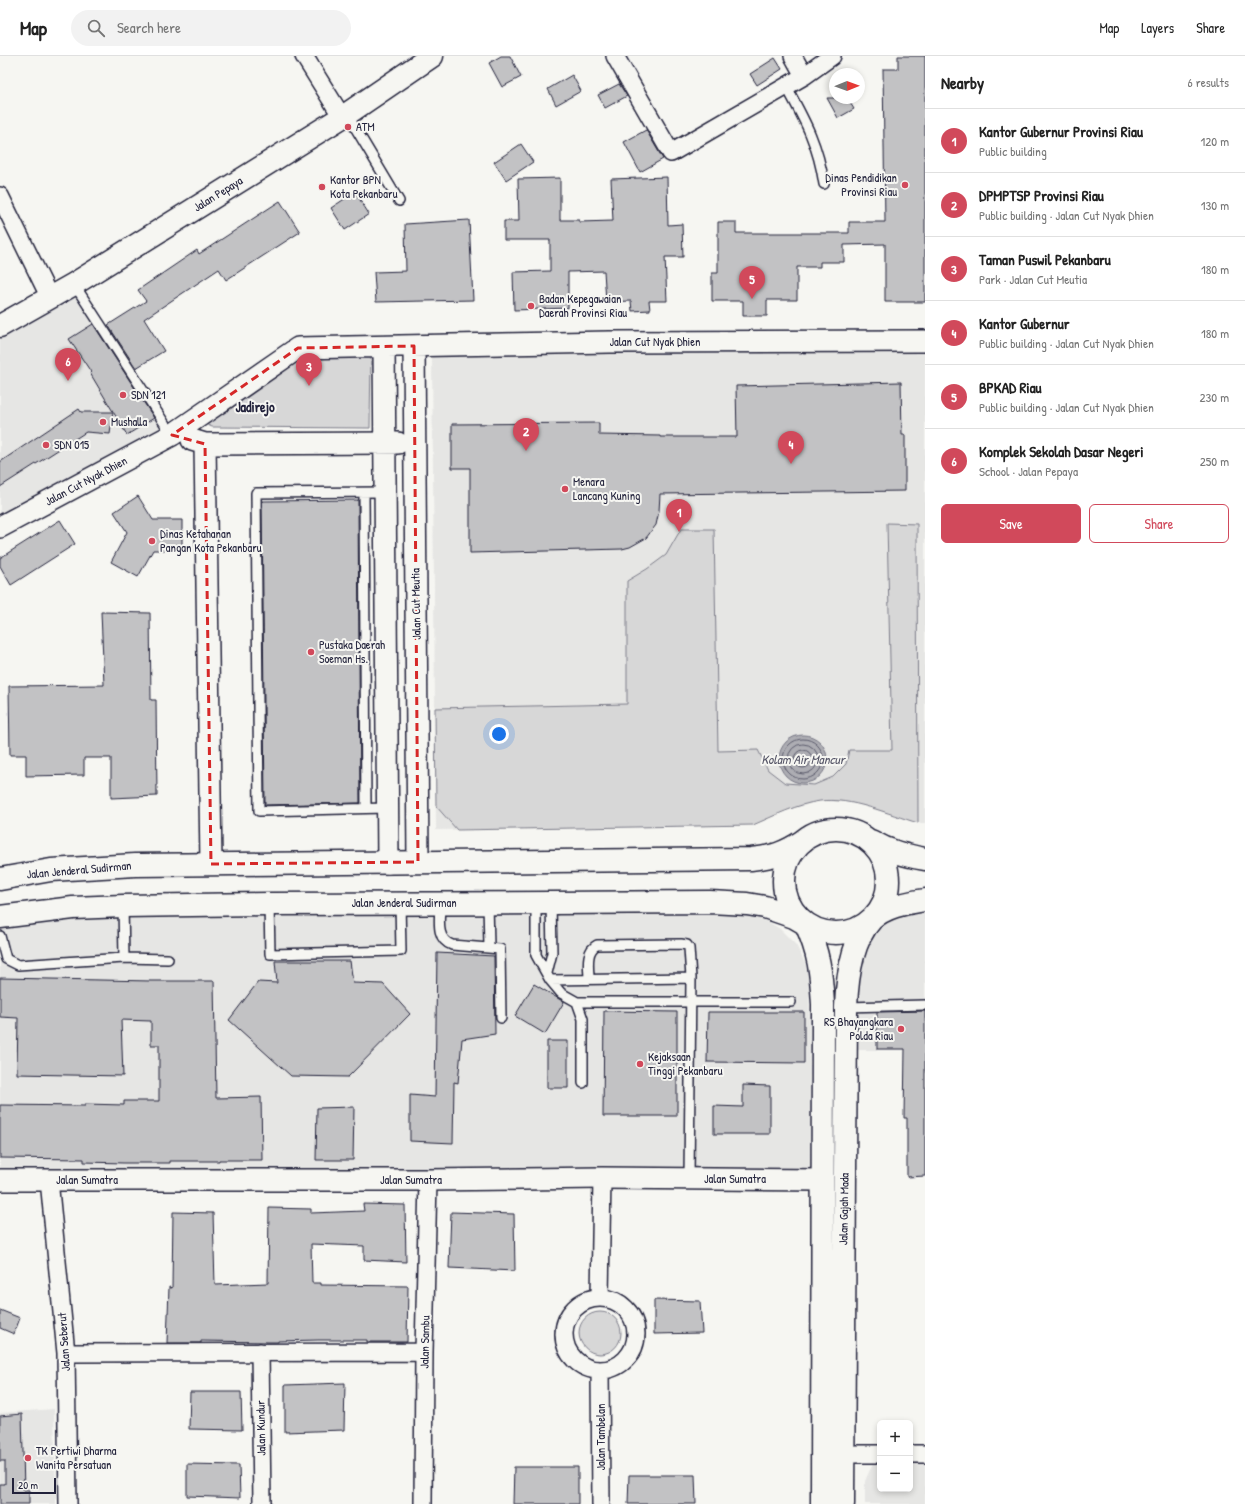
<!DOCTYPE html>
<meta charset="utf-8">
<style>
:root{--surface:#fff;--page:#f2f2f2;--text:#222;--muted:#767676;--line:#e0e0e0;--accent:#d1495b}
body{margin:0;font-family:"Patrick Hand",sans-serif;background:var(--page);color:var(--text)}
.controls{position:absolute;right:12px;bottom:12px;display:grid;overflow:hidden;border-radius:6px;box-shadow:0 2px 6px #0003}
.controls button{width:36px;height:36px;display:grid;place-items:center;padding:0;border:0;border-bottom:1px solid var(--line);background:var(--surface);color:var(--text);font:20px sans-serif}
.compass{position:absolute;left:829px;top:12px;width:36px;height:36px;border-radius:50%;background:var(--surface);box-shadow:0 2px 6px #0003;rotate:89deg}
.scale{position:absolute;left:12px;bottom:10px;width:44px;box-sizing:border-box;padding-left:4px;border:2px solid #22223b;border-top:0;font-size:11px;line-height:14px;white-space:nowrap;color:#22223b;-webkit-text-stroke:3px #f6f6f2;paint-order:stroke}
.you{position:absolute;left:499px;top:678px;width:14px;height:14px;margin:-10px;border:3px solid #fff;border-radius:50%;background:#1a73e8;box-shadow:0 0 0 6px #1a73e833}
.badge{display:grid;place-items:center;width:26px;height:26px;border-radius:50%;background:var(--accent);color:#fff;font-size:13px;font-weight:700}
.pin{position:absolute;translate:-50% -33px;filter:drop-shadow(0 1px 2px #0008)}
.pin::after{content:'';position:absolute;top:21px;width:14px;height:12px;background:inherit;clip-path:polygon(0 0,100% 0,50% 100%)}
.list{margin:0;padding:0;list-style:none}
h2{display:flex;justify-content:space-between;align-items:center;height:52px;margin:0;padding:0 16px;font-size:17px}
h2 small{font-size:13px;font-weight:400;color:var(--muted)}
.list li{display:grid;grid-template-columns:26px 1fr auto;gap:12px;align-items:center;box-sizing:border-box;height:64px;padding:0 16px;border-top:1px solid var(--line)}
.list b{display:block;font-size:15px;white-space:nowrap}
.list p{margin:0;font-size:13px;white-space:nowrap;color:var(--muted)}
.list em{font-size:13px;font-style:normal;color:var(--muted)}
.actions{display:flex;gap:8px;padding:12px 16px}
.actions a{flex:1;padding:9px 0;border:1px solid var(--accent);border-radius:6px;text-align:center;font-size:14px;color:var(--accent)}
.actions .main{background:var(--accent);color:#fff}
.icon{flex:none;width:22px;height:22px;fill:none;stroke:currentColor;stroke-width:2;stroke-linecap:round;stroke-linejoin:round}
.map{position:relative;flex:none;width:925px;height:1448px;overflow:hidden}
header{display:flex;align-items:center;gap:24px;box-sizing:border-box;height:56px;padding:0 20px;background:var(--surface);border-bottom:1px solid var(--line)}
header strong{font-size:19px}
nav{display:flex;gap:22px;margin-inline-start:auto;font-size:14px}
.search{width:280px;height:36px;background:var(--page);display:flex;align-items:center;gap:10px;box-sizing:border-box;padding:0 14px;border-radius:22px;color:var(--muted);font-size:15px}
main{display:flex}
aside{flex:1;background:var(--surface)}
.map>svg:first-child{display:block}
.built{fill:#e6e6e4}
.green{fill:#d7d7d7;stroke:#7c7c89}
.water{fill:#adadb3;stroke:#757583}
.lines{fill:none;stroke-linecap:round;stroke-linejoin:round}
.shore{stroke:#5a5a6b;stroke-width:1}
.building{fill:#c2c2c4;stroke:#22223b}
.service-casing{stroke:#22223b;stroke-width:12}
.minor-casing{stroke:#22223b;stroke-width:20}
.tertiary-casing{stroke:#22223b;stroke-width:24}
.secondary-casing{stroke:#22223b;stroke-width:25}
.primary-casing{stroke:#22223b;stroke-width:25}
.service{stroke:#f6f6f2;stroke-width:9}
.minor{stroke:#f6f6f2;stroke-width:17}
.tertiary{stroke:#f6f6f2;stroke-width:21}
.secondary{stroke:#f6f6f2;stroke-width:22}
.primary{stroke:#f6f6f2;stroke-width:22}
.marked{fill:none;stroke:#d62828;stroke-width:3;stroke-dasharray:8 5;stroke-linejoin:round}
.poi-dot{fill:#d1495b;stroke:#f6f6f2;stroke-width:1.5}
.labels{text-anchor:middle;stroke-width:4;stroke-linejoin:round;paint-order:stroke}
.poi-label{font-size:12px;fill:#22223b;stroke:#f6f6f2;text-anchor:start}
.street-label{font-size:12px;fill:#22223b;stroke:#f6f6f2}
.water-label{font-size:13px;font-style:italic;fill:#535365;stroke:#f6f6f2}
.quarter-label{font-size:14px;font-weight:bold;fill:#22223b;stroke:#f6f6f2}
</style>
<header>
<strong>Map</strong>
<div class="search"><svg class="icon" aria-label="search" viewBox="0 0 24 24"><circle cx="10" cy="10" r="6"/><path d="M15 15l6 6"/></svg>Search here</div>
<nav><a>Map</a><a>Layers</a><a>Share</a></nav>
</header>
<main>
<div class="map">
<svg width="925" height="1448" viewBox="0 0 925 1448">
<rect width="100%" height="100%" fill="#f6f6f2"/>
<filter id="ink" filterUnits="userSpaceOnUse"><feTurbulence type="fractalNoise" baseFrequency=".025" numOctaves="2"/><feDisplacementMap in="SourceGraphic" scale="8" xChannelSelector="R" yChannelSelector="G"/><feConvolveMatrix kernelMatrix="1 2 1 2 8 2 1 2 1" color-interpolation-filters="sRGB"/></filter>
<g filter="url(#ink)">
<!-- built -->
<path class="built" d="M74 228 172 379 0 471V270Z
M925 292V767H918L850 746 820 745 788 754 753 769 436 774 432 299Z
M925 845V994H857L858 911 865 886 880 868Z
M75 857H741L762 862 780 873 796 889 806 909 809 920 811 1122 0 1123V870Z
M54 1353 56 1448H0V1357Z
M910 1402H925V1448H865V1425L872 1409 880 1404V1433H910Z"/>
<!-- green -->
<path class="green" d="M371 295 370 372 212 371 197 364 299 296Z
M887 467 917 468 918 767C888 758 851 741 820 745 797 748 774 760 753 769L457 774 436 750 435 652 627 648V525L647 513 666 499 681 473H714L718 695 758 694 768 714 785 727 814 729 833 721 846 708 849 694H892Z
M579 1277a21 21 0 1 1 42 0a21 21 0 1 1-42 0Z"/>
<!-- water -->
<path class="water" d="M779 703a24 24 0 1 1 48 0a24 24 0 1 1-48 0Z"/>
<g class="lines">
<!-- shore -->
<path class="shore" d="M783 703a20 20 0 1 1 40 0a20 20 0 1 1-40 0Z
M788 703a15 15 0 1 1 30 0a15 15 0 1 1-30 0Z
M794 703a9 9 0 1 1 18 0a9 9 0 1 1-18 0Z"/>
</g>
<!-- building -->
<path class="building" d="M501 0H510L521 21 502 31 489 7Z
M898 0H925V246H885V188L844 189V206H820V211H797V244H767V260H743V245H712V217H718V166H736V177H849V166H885L883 13H898Z
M775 2 782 13 757 29 750 18Z
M572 19 581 35 556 49 548 33Z
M619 28 627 40 605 52 598 39Z
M827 42H847L854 53 838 62Z
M646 74 663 103 640 116 624 86Z
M521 88 533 106 506 124 494 106Z
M667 121 668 169 682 168 683 201H665L667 245H649L650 254 632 255 631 245 606 246 604 215 568 216V252L514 254 513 216 550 215V184H504V165H519L518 123 560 122V164H579V166L613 165 611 123Z
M355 136 369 158 345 174 331 152Z
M280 145 300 176 226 224 219 213 144 263 164 295 136 312 108 269 146 245 138 234 197 194 199 198Z
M469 164 473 244 376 246 374 216 406 215 405 168Z
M93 268 154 362 127 379 90 317 91 316 69 283Z
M901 326 902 379H905V435L660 438 659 455 656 469 646 482 630 491 622 493 470 497V412H452V368L599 367V379L660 380V381H737L736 330Z
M79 353 81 356H113L110 378 86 376 0 431V406Z
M138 440 153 464H182V494H153L138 521 111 506 127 476 114 456Z
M358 444 360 747 265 749 262 445Z
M60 464 75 488 11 529 0 510V502Z
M101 556 150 557 151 644H156L157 740 111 742V702H84V719L26 720V699H10L9 630 104 629Z
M437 897 494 900 495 978 462 983 458 1027 454 1026 453 1087 410 1085V1039L435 1041Z
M275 905H350L353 927 383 928 410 958 348 1021 291 1020 229 964 258 926 277 927Z
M0 922 151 925H214L216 1042 261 1041 262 1104H219V1105H170V1107H124L84 1106V1103L0 1102V1049L85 1050V1048L124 1049V1045H159V989H151V965L121 964 123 1020 17 1018 18 962 0 961Z
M534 928 564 946 545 978 515 960Z
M604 955 677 956V1060H603Z
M925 955V1120L907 1121V1062H904L905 993H877V956Z
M708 956H804V1007L707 1006Z
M547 985H568V1032H547Z
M743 1029 770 1030V1078H714V1050L743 1051Z
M354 1051 353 1104H316L317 1052Z
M363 1148 405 1149 406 1206 364 1204V1190L311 1188 312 1227H321V1229L408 1230 407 1286H367V1284H318L278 1285V1286H270L201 1285V1287H167L169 1231 172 1232 173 1156 213 1157 215 1229 268 1227 269 1152 311 1153V1157L364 1155Z
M451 1156 514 1158 515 1215 449 1212Z
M654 1244 700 1245 702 1277 654 1278Z
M0 1254 20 1262 14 1278 0 1272Z
M345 1327 344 1374 285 1376V1329Z
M190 1336H241L242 1374 189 1373Z
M22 1358 24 1434H29V1448H0V1428H5V1405H0V1360Z
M187 1408 239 1409 240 1442 187 1440Z
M514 1411H578V1448H513Z
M629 1419H695L696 1448H628Z"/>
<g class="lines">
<!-- service casing -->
<g class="service-casing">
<path id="service" d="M786 30C805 65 818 88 824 128
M347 58 399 145
M74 228 172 379
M385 436 256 437 259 755 387 752
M364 437 366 752
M440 847C440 863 435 883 452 889L500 893 501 962
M488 847 489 891
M536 847V899L550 924 561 937 577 946H791
M269 848 270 898 401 895 400 847
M123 850 124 902
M0 880 6 903 18 909 124 902 168 903
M547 917 552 897 551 847
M589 923C589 912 585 895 597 889L681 888 687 889 689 892 691 922 689 1123
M550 924 691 922
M577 946 583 963V1027
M846 951 925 949"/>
</g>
<!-- minor casing -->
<g class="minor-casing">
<path id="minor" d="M304 0 342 61
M615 0 671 97 804 20 832 0
M793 0 804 20
M0 140 50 242
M49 1124 66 1297 68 1448
M600 1241 602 1122
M564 1278a36 36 0 1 1 72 0a36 36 0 1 1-72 0Z
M260 1296 262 1448
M66 1297 424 1296
M600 1314 601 1448
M844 1398H880
M910 1398H925
M423 1448 424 1296 428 1124"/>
</g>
<!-- tertiary casing -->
<g class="tertiary-casing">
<path id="tertiary" d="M414 290 418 806
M384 291 388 807
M192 384 205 388 398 387
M205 388 211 808
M0 471 172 379 298 292 610 286 925 285
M0 1124H428L602 1122 822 1124"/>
</g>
<!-- secondary casing -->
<g class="secondary-casing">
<path id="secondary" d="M0 270 74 228 347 58 432 0"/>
</g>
<!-- primary casing -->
<g class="primary-casing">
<path id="primary" d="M784 825a52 52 0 1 1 104 0a52 52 0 1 1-104 0Z
M871 785C890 796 904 799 925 803
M0 823 51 814 135 809 751 803C773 801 785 797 803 785
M0 861 73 852 123 850 269 848 551 847 710 846 747 848 765 851 794 861 806 868
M806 868C819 898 821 915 823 948L822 1448
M843 1448 846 951C847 923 851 886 871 864 885 850 907 847 925 844"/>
</g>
<!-- service -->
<use href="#service" class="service"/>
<!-- minor -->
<use href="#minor" class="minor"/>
<!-- tertiary -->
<use href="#tertiary" class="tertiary"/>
<!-- secondary -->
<use href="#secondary" class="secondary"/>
<!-- primary -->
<use href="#primary" class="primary"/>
</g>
</g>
<!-- marked area -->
<path class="marked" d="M414 290 418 806 211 808 205 388 172 379 298 292Z"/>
<!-- markers -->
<g class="poi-dot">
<circle cx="348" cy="71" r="4"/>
<circle cx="905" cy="129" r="4"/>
<circle cx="322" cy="131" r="4"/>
<circle cx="531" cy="250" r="4"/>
<circle cx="123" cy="339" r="4"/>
<circle cx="103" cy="366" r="4"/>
<circle cx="46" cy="389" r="4"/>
<circle cx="565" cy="433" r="4"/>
<circle cx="152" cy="485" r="4"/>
<circle cx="311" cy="596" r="4"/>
<circle cx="901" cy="973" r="4"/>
<circle cx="640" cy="1008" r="4"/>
<circle cx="28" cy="1402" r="4"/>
</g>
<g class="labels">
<!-- poi labels -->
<g class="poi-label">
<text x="356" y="75">ATM</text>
<text x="897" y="126" text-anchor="end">Dinas Pendidikan<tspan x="897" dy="14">Provinsi Riau</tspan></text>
<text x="330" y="128">Kantor BPN<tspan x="330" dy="14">Kota Pekanbaru</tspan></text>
<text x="539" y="247">Badan Kepegawaian<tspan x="539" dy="14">Daerah Provinsi Riau</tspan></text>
<text x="131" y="343">SDN 121</text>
<text x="111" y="370">Mushalla</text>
<text x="54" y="393">SDN 015</text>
<text x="573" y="430">Menara<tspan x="573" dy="14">Lancang Kuning</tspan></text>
<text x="160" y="482">Dinas Ketahanan<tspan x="160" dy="14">Pangan Kota Pekanbaru</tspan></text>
<text x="319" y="593">Pustaka Daerah<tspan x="319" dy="14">Soeman Hs.</tspan></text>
<text x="893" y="970" text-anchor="end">RS Bhayangkara<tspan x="893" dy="14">Polda Riau</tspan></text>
<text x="648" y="1005">Kejaksaan<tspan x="648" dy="14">Tinggi Pekanbaru</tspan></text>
<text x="36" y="1399">TK Pertiwi Dharma<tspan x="36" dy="14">Wanita Persatuan</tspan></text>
</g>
<!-- street labels -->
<g class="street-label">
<text transform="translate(218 138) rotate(-32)" y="4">Jalan Pepaya</text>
<text x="655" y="290">Jalan Cut Nyak Dhien</text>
<text transform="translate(86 425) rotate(-28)" y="4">Jalan Cut Nyak Dhien</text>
<text transform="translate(416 548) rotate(-91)" y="4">Jalan Cut Meutia</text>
<text transform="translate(79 814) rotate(-5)" y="4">Jalan Jenderal Sudirman</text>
<text x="404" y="851">Jalan Jenderal Sudirman</text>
<text x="735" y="1127">Jalan Sumatra</text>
<text x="87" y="1128">Jalan Sumatra</text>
<text x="411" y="1128">Jalan Sumatra</text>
<text transform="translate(844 1153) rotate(-89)" y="4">Jalan Gajah Mada</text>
<text transform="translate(64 1286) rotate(-94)" y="4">Jalan Seberut</text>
<text transform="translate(425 1286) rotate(-89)" y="4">Jalan Sambu</text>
<text transform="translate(261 1372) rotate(-91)" y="4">Jalan Kundur</text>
<text transform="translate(601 1381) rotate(-90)" y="4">Jalan Tambelan</text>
</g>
<!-- water labels -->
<g class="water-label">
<text x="803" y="708">Kolam Air Mancur</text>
</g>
<!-- quarter labels -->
<g class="quarter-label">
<text x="255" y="356">Jadirejo</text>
</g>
</g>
</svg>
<div class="controls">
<button>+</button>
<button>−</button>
</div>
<svg class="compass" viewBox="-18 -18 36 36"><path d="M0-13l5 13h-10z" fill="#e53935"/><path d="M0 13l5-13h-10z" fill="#767676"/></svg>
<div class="scale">20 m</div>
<div class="you"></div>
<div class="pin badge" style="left:679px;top:476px">1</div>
<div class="pin badge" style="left:526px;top:395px">2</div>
<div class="pin badge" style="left:309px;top:330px">3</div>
<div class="pin badge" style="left:791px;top:408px">4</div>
<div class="pin badge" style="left:752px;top:243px">5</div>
<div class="pin badge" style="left:68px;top:325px">6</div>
</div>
<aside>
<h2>Nearby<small>6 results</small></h2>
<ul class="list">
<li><span class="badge">1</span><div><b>Kantor Gubernur Provinsi Riau</b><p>Public building</p></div><em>120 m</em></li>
<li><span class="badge">2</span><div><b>DPMPTSP Provinsi Riau</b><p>Public building · Jalan Cut Nyak Dhien</p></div><em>130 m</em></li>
<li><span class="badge">3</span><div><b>Taman Puswil Pekanbaru</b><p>Park · Jalan Cut Meutia</p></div><em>180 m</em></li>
<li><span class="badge">4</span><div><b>Kantor Gubernur</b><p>Public building · Jalan Cut Nyak Dhien</p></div><em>180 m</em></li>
<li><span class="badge">5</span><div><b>BPKAD Riau</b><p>Public building · Jalan Cut Nyak Dhien</p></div><em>230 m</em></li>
<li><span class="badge">6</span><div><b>Komplek Sekolah Dasar Negeri</b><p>School · Jalan Pepaya</p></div><em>250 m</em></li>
</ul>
<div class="actions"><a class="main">Save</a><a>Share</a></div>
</aside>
</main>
